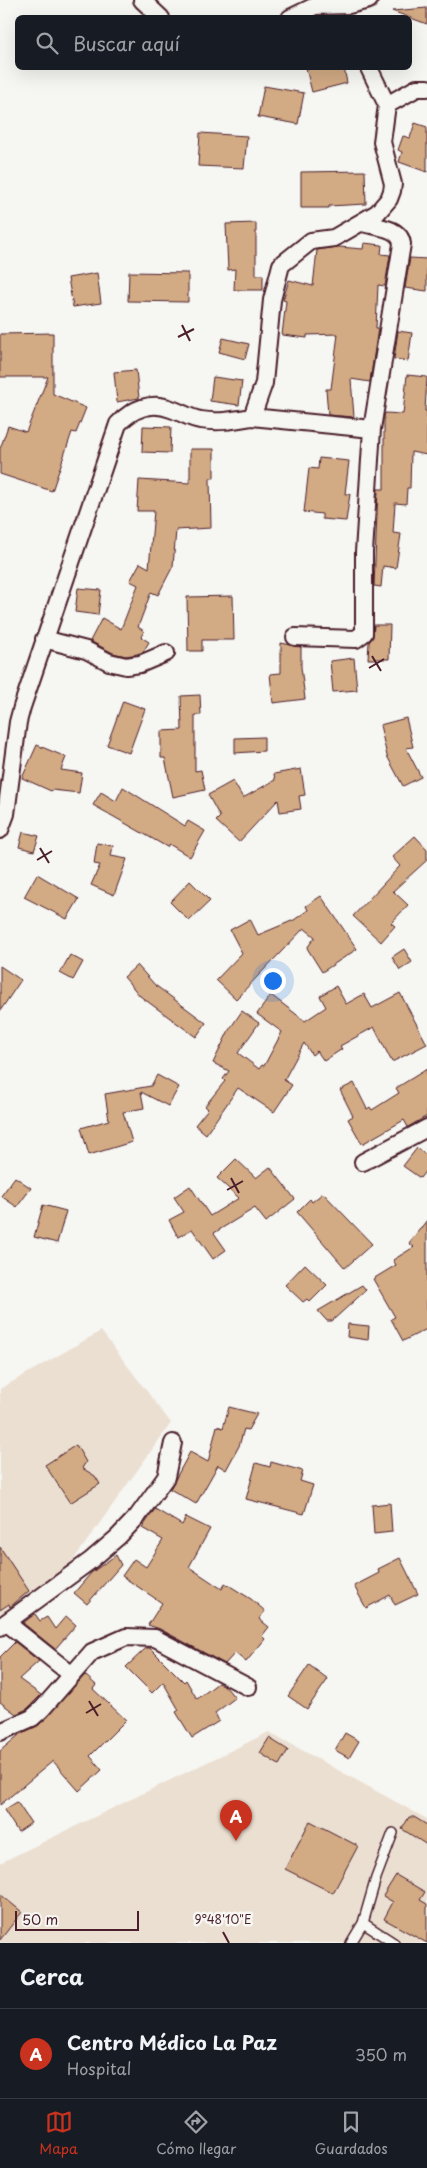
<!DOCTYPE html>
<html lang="es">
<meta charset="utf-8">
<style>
:root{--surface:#171b24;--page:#242831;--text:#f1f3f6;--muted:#9ea1a6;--line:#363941;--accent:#c8321e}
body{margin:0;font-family:"Playpen Sans",sans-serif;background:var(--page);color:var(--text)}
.scale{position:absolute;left:15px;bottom:12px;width:124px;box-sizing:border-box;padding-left:5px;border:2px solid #4a1f2b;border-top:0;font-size:14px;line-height:18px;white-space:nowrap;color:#4a1f2b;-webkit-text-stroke:4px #f6f6f2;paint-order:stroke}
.you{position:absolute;left:272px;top:980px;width:18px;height:18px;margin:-12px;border:4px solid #fff;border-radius:50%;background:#1a73e8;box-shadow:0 0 0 8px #1a73e833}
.badge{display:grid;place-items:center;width:32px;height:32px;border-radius:50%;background:var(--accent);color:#fff;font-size:16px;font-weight:700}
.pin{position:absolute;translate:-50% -41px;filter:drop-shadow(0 1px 2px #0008)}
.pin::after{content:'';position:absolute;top:26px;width:18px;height:15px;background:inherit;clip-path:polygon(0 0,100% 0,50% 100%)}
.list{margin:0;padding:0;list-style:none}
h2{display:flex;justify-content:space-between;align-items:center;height:65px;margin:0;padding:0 20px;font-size:21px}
h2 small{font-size:16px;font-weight:400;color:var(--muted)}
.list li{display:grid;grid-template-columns:32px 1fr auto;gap:15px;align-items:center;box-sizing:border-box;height:90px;padding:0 20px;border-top:1px solid var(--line)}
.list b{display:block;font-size:19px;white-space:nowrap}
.list p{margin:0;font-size:16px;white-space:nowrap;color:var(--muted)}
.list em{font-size:16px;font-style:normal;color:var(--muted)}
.icon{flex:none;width:28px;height:28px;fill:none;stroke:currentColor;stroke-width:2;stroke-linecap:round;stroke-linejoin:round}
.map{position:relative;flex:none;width:427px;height:1943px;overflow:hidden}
.search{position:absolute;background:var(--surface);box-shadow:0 5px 20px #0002;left:15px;right:15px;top:15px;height:55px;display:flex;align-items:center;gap:12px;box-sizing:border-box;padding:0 18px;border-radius:8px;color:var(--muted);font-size:19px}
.sheet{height:155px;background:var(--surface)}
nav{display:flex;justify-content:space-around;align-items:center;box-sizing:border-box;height:70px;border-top:1px solid var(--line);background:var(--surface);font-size:14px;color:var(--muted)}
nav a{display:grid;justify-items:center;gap:2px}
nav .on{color:var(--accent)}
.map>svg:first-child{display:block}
.built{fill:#ebdfd1}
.building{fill:#d2aa84;stroke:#4a1f2b}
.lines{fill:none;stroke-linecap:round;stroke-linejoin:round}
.lane-casing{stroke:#4a1f2b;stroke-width:12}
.street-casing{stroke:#4a1f2b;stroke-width:20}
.lane{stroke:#f6f6f2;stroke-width:9}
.street{stroke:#f6f6f2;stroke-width:16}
.ticks{fill:none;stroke:#4a1f2b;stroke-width:2}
.ticks-label{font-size:12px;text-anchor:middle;fill:#4a1f2b;stroke:#f6f6f2;stroke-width:5;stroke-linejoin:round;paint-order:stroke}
</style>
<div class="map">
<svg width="427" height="1943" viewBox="0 0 427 1943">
<rect width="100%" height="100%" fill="#f6f6f2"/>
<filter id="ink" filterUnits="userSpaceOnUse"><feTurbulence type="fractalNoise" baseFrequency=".02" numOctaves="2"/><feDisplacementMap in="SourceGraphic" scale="10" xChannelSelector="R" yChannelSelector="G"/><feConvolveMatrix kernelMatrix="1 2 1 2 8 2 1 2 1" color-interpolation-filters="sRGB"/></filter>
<g filter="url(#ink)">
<!-- built -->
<path class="built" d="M101 1331 171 1423 57 1583 0 1621V1389Z
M269 1732 427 1819V1943H0V1863Z"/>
<!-- building -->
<path class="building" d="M427 8V24L392 11Z
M306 68H344L347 83 312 92Z
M264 86 304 93 298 124 258 117Z
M415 123 427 127V172L399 162 402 152 398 150 403 136 410 138Z
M200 133 247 136 244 168 198 166Z
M365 171 366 204 329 206V208H301V172Z
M256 223V275H263V290H234L235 269 228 270 226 224Z
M364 243 382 245 381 254 390 255 385 286 378 285 376 328H378L370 382 351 379 354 417 328 415 326 389H331L338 334 307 335V338L282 335 286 301 283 300 289 280 313 286 317 250 339 247 363 249Z
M410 258 427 259V291L405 288Z
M129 272 188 273V302L128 301Z
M97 273 101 303 73 307 68 278Z
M398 331 412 333 408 361 394 359Z
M53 333V394L86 408 76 433 72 432 52 491 0 474V449L8 426 26 432 48 377H0V334Z
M223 338 249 344 245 359 219 352Z
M136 370 139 398 117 402 114 372Z
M407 375 427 377 425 411H427V455L411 452 410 488H407L406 504 395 503 393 533 401 534 396 568 383 566 381 587 374 586 378 489H384V417L385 413 403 414Z
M213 377 242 381 239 405 210 401Z
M143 426 171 427 170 453 142 452Z
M190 449H214V478H210L211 528 176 530 173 566 158 595 151 592 138 627 144 631 141 637 149 642 143 652 137 654 126 656 113 653 90 641 102 618 121 629 138 585 130 581 140 563 149 568 154 511H137L139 480 190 483Z
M319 458 349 461 345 494H350L346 521 322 519V514L304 512 309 468 318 469Z
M78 588 101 590 98 615 75 612Z
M233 596 234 640H202V651H188L187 597Z
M374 625H390L389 659H368L369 642 373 637Z
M281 643 301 647V667L305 699 273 703 270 674 281 673Z
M354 658 357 690 333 692 330 661Z
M200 695 201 715H195V771L201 770 205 790 173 797 165 758H161V731L182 730 181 696Z
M123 701 145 709 129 753 107 745Z
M406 718 413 747 406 748 421 777 403 786 387 756 380 725Z
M264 737V751L235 753V738Z
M37 745 66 757 61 770 82 773 79 793 52 790 51 791 22 778Z
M301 769 305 795 299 796 301 809 280 812 278 800 239 842 216 821 220 817 208 795 233 781 243 798 275 780 274 774Z
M123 787 185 826 188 821 205 831 190 857 169 844 167 847 93 805 101 792 116 801Z
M23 832 39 836 34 851 19 847Z
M415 836 427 849V860L393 891 408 905 391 923 395 926 381 942 353 916 400 866 392 857Z
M97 843 113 846 111 856 127 859 114 895 91 885 100 865 94 864Z
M37 874 79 899 67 919 24 897Z
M190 881 210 901 189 921 170 902Z
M321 896 357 949 322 972 307 948 315 937 304 928 236 999 216 980 242 953 230 930 250 919 258 935 294 920 308 910 306 906Z
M404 949 412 962 400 970 392 957Z
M70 955 83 962 73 980 60 973Z
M137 965 155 985 206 1023 196 1037 140 996 124 977Z
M0 966 21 980 0 1011Z
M336 986 346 1004 364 994 372 1008 400 993 427 1044 392 1062 374 1027 340 1046 342 1049 324 1061 317 1051 312 1055 304 1043 284 1080 292 1085 274 1112 238 1088 206 1134 195 1125 208 1109 205 1106 225 1081 223 1079 229 1071 213 1063 229 1030 242 1011 259 1023 238 1053 259 1069 262 1065 264 1066 282 1032 257 1014 271 995 305 1021 326 1007 320 996Z
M427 1069V1116L408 1127 404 1120 362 1144 348 1119 353 1116 340 1090 354 1083 367 1109 370 1107 372 1110 399 1093 396 1088Z
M157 1075 179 1087 168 1106 141 1092 144 1108 123 1112 132 1142 89 1155 81 1128 109 1120 105 1094 151 1086Z
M417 1148 427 1156V1169L420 1178 403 1166Z
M236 1159 256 1178 270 1167 295 1199 266 1222 255 1208 214 1233 226 1250 213 1259 192 1229 178 1237 169 1220 184 1212 174 1197 190 1186 210 1216 239 1198 217 1178Z
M15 1177 31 1188 17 1207 1 1196Z
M323 1193 372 1244 345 1268 297 1212 310 1199 312 1202Z
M43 1205 66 1211 57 1243 34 1237Z
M427 1220V1329L403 1341 391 1319 395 1317 373 1279 396 1265 393 1260 414 1247 409 1243Z
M305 1264 327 1285 310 1302 307 1299 303 1302 285 1285Z
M362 1285 366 1290 332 1321H327L318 1311Z
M348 1324 369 1326 368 1340 347 1337Z
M229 1407 257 1414 248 1430 244 1429 239 1446 226 1470 218 1465 196 1504 170 1489 190 1452 208 1462 217 1426 223 1428Z
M76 1445 86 1462 82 1468 95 1476 100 1484 70 1503 45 1465Z
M271 1462 303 1471 300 1481 313 1485 304 1514 246 1499 256 1463 270 1467Z
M390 1503 392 1532 374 1534 372 1505Z
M155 1509 182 1525 186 1517 210 1529 189 1567 222 1589 225 1583 251 1599 265 1611 259 1619 269 1627 262 1636 265 1639 246 1662 235 1653 225 1664 160 1629 148 1625 162 1603 122 1576 134 1559 146 1567 163 1540 142 1528Z
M0 1547 29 1591 10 1607 9 1604 0 1610Z
M116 1555 121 1565 87 1604 74 1593 91 1573Z
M400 1558 418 1594 395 1605 390 1595 366 1608 354 1586 379 1573 378 1569Z
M35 1614 40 1621 47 1617 55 1629 66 1616 76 1625 55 1649 23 1623Z
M15 1642 39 1661 19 1679 41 1695 27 1709 16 1714 0 1702V1657Z
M146 1648H150L184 1682 186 1680 197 1699 218 1683 226 1687 235 1698 215 1713 219 1721 192 1738 176 1712 179 1710 163 1682 152 1693 126 1667Z
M309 1665 328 1679 307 1709 288 1696Z
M85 1675 96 1685 93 1689 126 1720 90 1756 102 1770 79 1791 53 1761 0 1805V1751L20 1734 39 1725Z
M345 1733 359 1741 349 1758 335 1750Z
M269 1738 288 1750 279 1765 260 1753Z
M17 1802 31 1823 18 1832 4 1810Z
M409 1817H414L427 1825V1845L402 1829Z
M310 1821 358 1846 333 1893 285 1869Z
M396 1875 425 1892 420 1900 427 1904V1943L384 1919 393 1902 383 1896Z
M0 1894 22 1912 0 1940Z"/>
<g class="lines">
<!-- lane casing -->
<g class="lane-casing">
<path id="lane" d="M363 1923 394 1943
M351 1943 363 1923 376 1878 393 1833"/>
</g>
<!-- street casing -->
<g class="street-casing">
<path id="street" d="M142 0 161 18
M290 18 315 6 349 5 369 0
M387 105 417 88H427
M252 417 372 429
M295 637 356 639 364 633V552L372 429 402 244C400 227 376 227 362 223
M44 639 86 650 109 662 126 666 140 664 166 653
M0 830 6 814 18 722 22 707 118 424C132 409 151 401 171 409 181 412 191 419 201 420 219 423 234 420 252 417L264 383 272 300 281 265 311 241 334 238 377 213 389 199 392 191 393 184 382 142 387 105 369 68
M363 1162 427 1128
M7 1623 72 1675
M0 1627 90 1561 118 1537 137 1517 166 1477 173 1443
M0 1732 32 1718 42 1709 92 1652 126 1637 155 1638 248 1687"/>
</g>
<!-- lane -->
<use href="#lane" class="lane"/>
<!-- street -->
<use href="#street" class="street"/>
</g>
</g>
<!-- ticks -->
<path class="ticks" d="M182 325 190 341M178 337 194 329M372 656 381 671M369 668 384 659M40 848 49 863M37 860 52 851M231 1178 239 1193M227 1190 243 1181M89 1701 98 1716M86 1713 101 1704M223 1932 229 1943"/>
<g class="ticks-label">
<text x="223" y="1924">9°48'10"E</text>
</g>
</svg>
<div class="scale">50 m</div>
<div class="you"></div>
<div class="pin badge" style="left:236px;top:1841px">A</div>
<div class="search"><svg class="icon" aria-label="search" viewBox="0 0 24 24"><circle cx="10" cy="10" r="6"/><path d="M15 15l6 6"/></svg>Buscar aquí</div>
</div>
<section class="sheet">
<h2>Cerca<small></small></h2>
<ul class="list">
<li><span class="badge">A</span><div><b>Centro Médico La Paz</b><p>Hospital</p></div><em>350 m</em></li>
</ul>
</section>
<nav>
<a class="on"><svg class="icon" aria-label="map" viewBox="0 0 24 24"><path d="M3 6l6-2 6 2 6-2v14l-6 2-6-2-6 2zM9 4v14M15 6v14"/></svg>Mapa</a>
<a><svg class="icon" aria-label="directions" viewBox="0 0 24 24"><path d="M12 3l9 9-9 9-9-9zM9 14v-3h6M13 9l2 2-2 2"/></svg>Cómo llegar</a>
<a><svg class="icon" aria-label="saved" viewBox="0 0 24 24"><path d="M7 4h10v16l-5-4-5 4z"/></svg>Guardados</a>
</nav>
